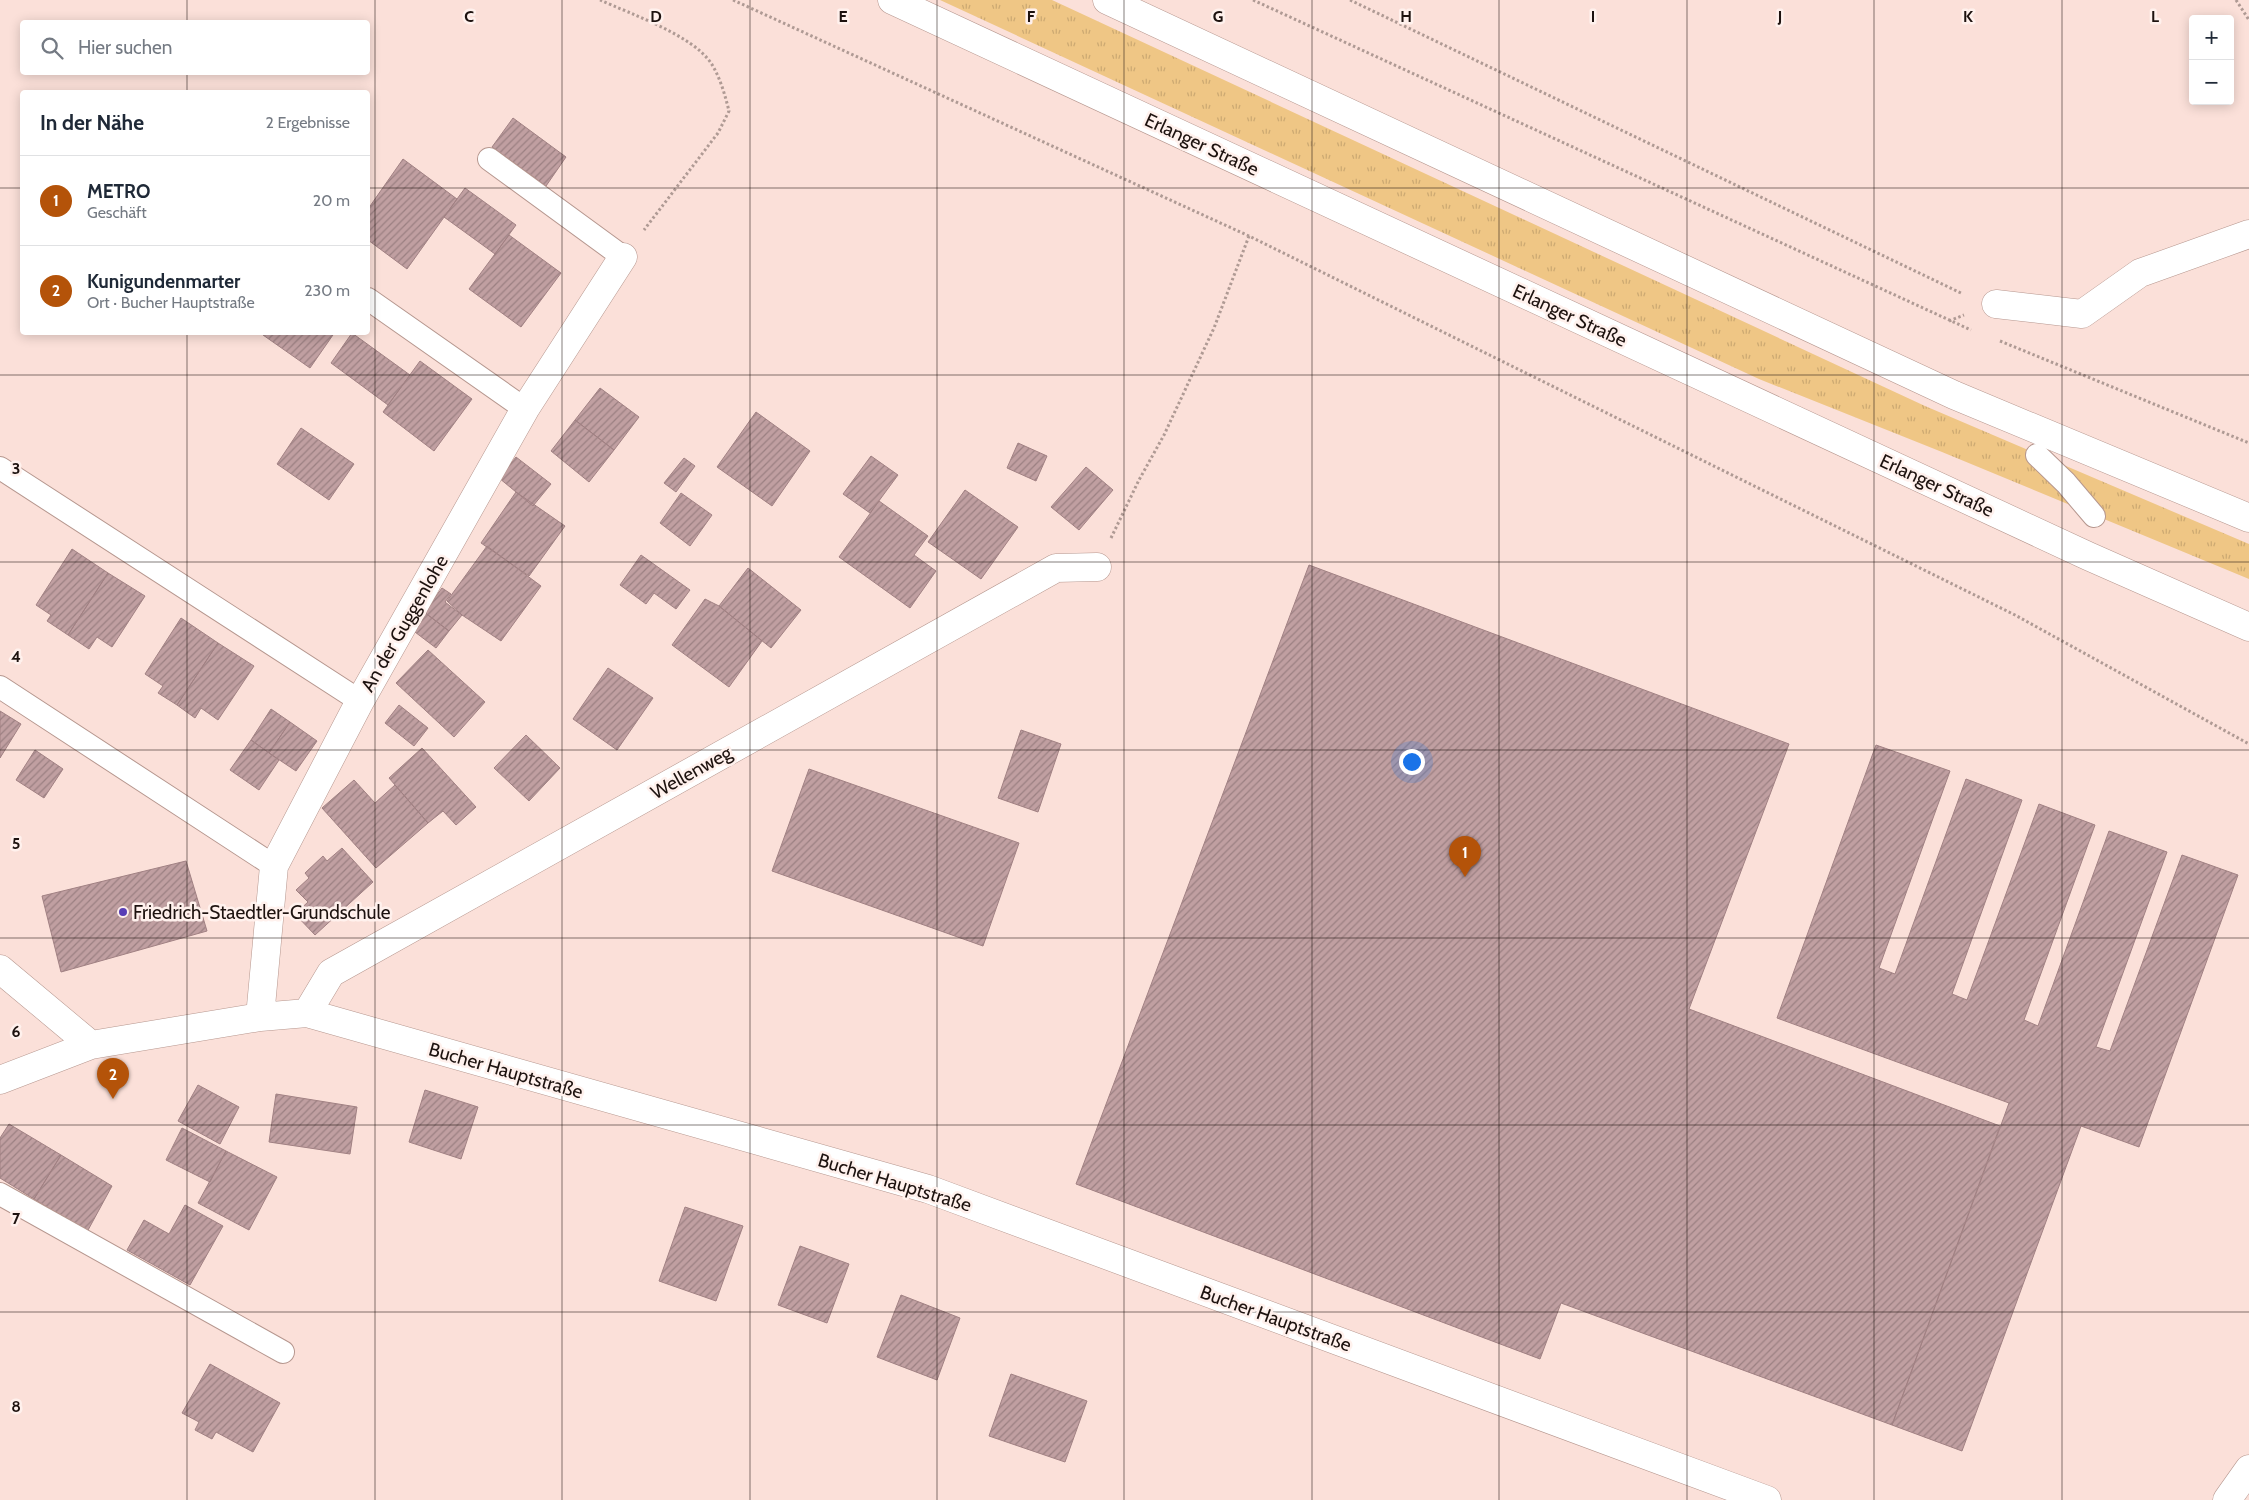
<!DOCTYPE html>
<html lang="de">
<meta charset="utf-8">
<style>
:root{--surface:#fff;--page:#f6f6f7;--text:#1f2937;--muted:#747a83;--line:#e0e1e3;--accent:#b45309}
body{margin:0;font-family:Cabin,sans-serif;background:var(--page);color:var(--text)}
.controls{position:absolute;right:15px;top:15px;display:grid;overflow:hidden;border-radius:5px;box-shadow:0 2px 12px #0003}
.controls button{width:45px;height:45px;display:grid;place-items:center;padding:0;border:0;border-bottom:1px solid var(--line);background:var(--surface);color:var(--text);font:25px sans-serif}
.you{position:absolute;left:1411px;top:761px;width:18px;height:18px;margin:-12px;border:4px solid #fff;border-radius:50%;background:#1a73e8;box-shadow:0 0 0 8px #1a73e833}
.badge{display:grid;place-items:center;width:32px;height:32px;border-radius:50%;background:var(--accent);color:#fff;font-size:16px;font-weight:700}
.pin{position:absolute;translate:-50% -41px;filter:drop-shadow(0 1px 2px #0008)}
.pin::after{content:'';position:absolute;top:26px;width:18px;height:15px;background:inherit;clip-path:polygon(0 0,100% 0,50% 100%)}
.list{margin:0;padding:0;list-style:none}
h2{display:flex;justify-content:space-between;align-items:center;height:65px;margin:0;padding:0 20px;font-size:21px}
h2 small{font-size:16px;font-weight:400;color:var(--muted)}
.list li{display:grid;grid-template-columns:32px 1fr auto;gap:15px;align-items:center;box-sizing:border-box;height:90px;padding:0 20px;border-top:1px solid var(--line)}
.list b{display:block;font-size:19px;white-space:nowrap}
.list p{margin:0;font-size:16px;white-space:nowrap;color:var(--muted)}
.list em{font-size:16px;font-style:normal;color:var(--muted)}
.icon{flex:none;width:28px;height:28px;fill:none;stroke:currentColor;stroke-width:2;stroke-linecap:round;stroke-linejoin:round}
.map{position:relative;flex:none;width:2249px;height:1500px;overflow:hidden}
.search{position:absolute;background:var(--surface);box-shadow:0 2px 12px #0003;left:20px;top:20px;width:350px;height:55px;display:flex;align-items:center;gap:12px;box-sizing:border-box;padding:0 18px;border-radius:5px;color:var(--muted);font-size:19px}
.panel{position:absolute;background:var(--surface);box-shadow:0 2px 12px #0003;left:20px;top:90px;width:350px;height:245px;border-radius:5px}
.map>svg:first-child{display:block}
.grass{fill:url(#grass-tufts)}
.building{fill:url(#building-hatch);stroke:#a18183}
.lines{fill:none;stroke-linecap:round;stroke-linejoin:round}
.service-casing{stroke:#b6978f;stroke-width:24}
.minor-casing{stroke:#b6978f;stroke-width:29}
.tertiary-casing{stroke:#b6978f;stroke-width:29}
.primary-casing{stroke:#b6978f;stroke-width:29}
.path{stroke:#af9a94;stroke-width:3;stroke-dasharray:2.5 2.5;stroke-linecap:butt}
.service{stroke:#fff;stroke-width:22}
.minor{stroke:#fff;stroke-width:28}
.tertiary{stroke:#fff;stroke-width:28}
.primary{stroke:#fff;stroke-width:28}
.grid{fill:none;stroke:#1d120f;stroke-width:1;stroke-opacity:0.55}
.poi-dot{fill:#583eb6;stroke:#fff1ed;stroke-width:2}
.labels{text-anchor:middle;stroke-width:5;stroke-linejoin:round;paint-order:stroke}
.street-label{font-size:19px;fill:#1d120f;stroke:#fff1ed}
.poi-label{font-size:19px;fill:#1d120f;stroke:#fff1ed;text-anchor:start}
.grid-label{font-size:16px;text-anchor:middle;font-weight:bold;fill:#1d120f;stroke:#fff1ed;stroke-width:5;stroke-linejoin:round;paint-order:stroke}
</style>
<div class="map">
<svg width="2249" height="1500" viewBox="0 0 2249 1500">
<defs>
<pattern id="grass-tufts" width="24" height="20" patternUnits="userSpaceOnUse" patternTransform="scale(1.25)"><rect width="24" height="20" fill="#efc685"/><path d="M3 7l-1-3M5 7V3M7 7l1-3M15 17l-1-3M17 17v-4M19 17l1-3" fill="none" stroke="#cca972"/></pattern>
<pattern id="building-hatch" width="6" height="6" patternUnits="userSpaceOnUse" patternTransform="scale(1.25)"><rect width="6" height="6" fill="#c09fa1"/><path d="M-1 1l2-2M0 6l6-6M5 7l2-2" fill="none" stroke="#9b8082"/></pattern>
</defs>
<rect width="100%" height="100%" fill="#fbe0d9"/>
<!-- grass -->
<path class="grass" d="M940 0H1052L1925 406 2249 544V579L1942 452 1759 379Z"/>
<!-- building -->
<path class="building" d="M513 118 566 157 546 186 492 147Z
M403 159 457 199 407 269 368 240V209Z
M465 188 516 225 495 254 444 217Z
M509 235 561 273 521 327 469 289Z
M265 332H335L310 368 263 335Z
M352 333 410 375 388 405 331 363Z
M420 361 472 399 434 451 383 412Z
M600 388 639 417 614 450 575 420Z
M756 412 810 451 772 506 717 467Z
M575 420 614 450 589 482 551 451Z
M301 428 354 464 329 500 277 464Z
M1018 443 1047 456 1036 481 1007 468Z
M871 456 898 475 870 513 843 494Z
M516 457 551 484 533 506 499 478Z
M684 458 695 466 676 492 664 483Z
M1086 467 1113 490 1079 530 1051 507Z
M965 490 1018 527 981 579 928 542Z
M516 492 565 526 529 576 481 543Z
M681 493 712 515 690 546 660 523Z
M879 501 928 536 914 555 936 571 910 608 839 557Z
M487 546 541 586 501 641 462 615 447 601Z
M72 549 108 573 68 635 47 621 51 615 36 605Z
M641 555 690 590 676 609 654 593 646 604 620 585Z
M1309 565 1789 744 1689 1009 2000 1126 1892 1425 1561 1303 1540 1359 1076 1184Z
M748 568 801 610 771 648 719 606Z
M108 573 145 596 112 647 97 637 89 649 68 635Z
M442 588 451 594 445 602 462 615 449 631 424 612Z
M705 599 719 606 762 641 729 687 672 645Z
M424 612 449 631 436 648 411 629Z
M181 618 218 643 177 705 158 693 163 686 145 674Z
M218 643 254 666 218 720 201 708 195 718 177 705Z
M428 650 485 702 454 737 396 683Z
M608 668 653 698 617 750 573 719Z
M399 705 428 728 414 746 385 723Z
M271 709 290 722 269 753 251 740Z
M0 711 21 724 0 758Z
M290 722 317 741 296 771 269 753Z
M1021 730 1061 744 1038 812 998 798Z
M526 735 560 768 529 801 494 768Z
M251 740 279 760 259 790 230 770Z
M1876 745 1950 771 1879 968 1895 974 1966 779 2022 800 1952 994 1967 1000 2039 804 2095 825 2024 1020 2038 1026 2109 831 2167 852 2096 1047 2110 1051 2182 855 2238 875 2139 1147 2081 1126 1962 1451 1892 1425 2009 1103 1777 1018Z
M422 748 476 807 456 825 443 811 428 823 389 778Z
M35 750 63 769 44 798 16 780Z
M809 769 1019 843 983 946 772 871Z
M354 780 375 803 395 785 428 823 376 868 322 808Z
M342 848 373 882 315 935 295 914 308 902 296 890 309 878 305 873 323 856 327 861Z
M186 861 207 931 61 972 42 896Z
M198 1085 239 1107 220 1144 178 1121Z
M425 1090 478 1107 461 1159 409 1142Z
M276 1094 357 1107 350 1154 269 1142Z
M9 1124 61 1155 34 1199 0 1178V1138Z
M182 1128 226 1151 210 1182 166 1160Z
M226 1151 277 1177 249 1230 198 1203Z
M61 1155 112 1186 87 1232 34 1199Z
M185 1205 223 1226 190 1285 127 1250 144 1220 169 1234Z
M685 1207 743 1226 716 1301 659 1281Z
M800 1246 849 1264 827 1323 778 1305Z
M901 1295 960 1318 937 1380 877 1357Z
M210 1364 280 1403 253 1452 216 1432 212 1439 195 1430 199 1422 182 1413Z
M1011 1374 1087 1401 1065 1462 989 1436Z"/>
<g class="lines">
<!-- service casing -->
<g class="service-casing">
<path id="service" d="M489 159 623 257
M368 299 525 409
M2037 455 2066 483 2094 516
M0 468 360 701
M0 687 274 866
M0 1194 283 1352"/>
</g>
<!-- minor casing -->
<g class="minor-casing">
<path id="minor" d="M1996 304 2082 314 2140 273 2249 234
M0 969 91 1045
M307 1013 331 973 1056 568 1097 567
M260 1017 274 866 360 701 525 409 623 257
M0 1080 91 1045 260 1017 307 1013 928 1189 1767 1500"/>
</g>
<!-- tertiary casing -->
<g class="tertiary-casing">
<path id="tertiary" d="M2227 1500 2249 1469"/>
</g>
<!-- primary casing -->
<g class="primary-casing">
<path id="primary" d="M892 0 2088 556 2249 627
M1107 0 1954 395 2249 518"/>
</g>
<!-- path -->
<path class="path" d="M600 0C631 14 692 35 711 63 720 77 725 95 729 111L718 133 644 230
M733 0 1249 236 2015 615 2249 744
M1253 0 1971 330
M1350 0 1963 294
M2236 0 2249 20
M1949 321 1964 315
M2000 341 2249 443
M1111 538 1139 480 1164 435 1214 328 1249 236"/>
<!-- service -->
<use href="#service" class="service"/>
<!-- minor -->
<use href="#minor" class="minor"/>
<!-- tertiary -->
<use href="#tertiary" class="tertiary"/>
<!-- primary -->
<use href="#primary" class="primary"/>
</g>
<!-- grid -->
<path class="grid" d="M187 0V22M375 0V1500M562 0V1500M750 0V1500M937 0V1500M1124 0V1500M1312 0V1500M1499 0V1500M1687 0V1500M1874 0V1500M2062 0V1500M187 72V92M0 188H22M368 188H2249M187 332V1500M0 375H2249M0 562H2249M0 750H2249M0 938H2249M0 1125H2249M0 1312H2249"/>
<!-- markers -->
<circle class="poi-dot" cx="123" cy="912" r="5"/>
<g class="labels">
<!-- street labels -->
<g class="street-label">
<text transform="translate(1202 144) rotate(25)" y="7">Erlanger Straße</text>
<text transform="translate(1570 315) rotate(25)" y="7">Erlanger Straße</text>
<text transform="translate(1937 485) rotate(25)" y="7">Erlanger Straße</text>
<text transform="translate(404 623) rotate(-60)" y="7">An der Guggenlohe</text>
<text transform="translate(691 772) rotate(-29)" y="7">Wellenweg</text>
<text transform="translate(506 1070) rotate(16)" y="7">Bucher Hauptstraße</text>
<text transform="translate(895 1182) rotate(17)" y="7">Bucher Hauptstraße</text>
<text transform="translate(1276 1318) rotate(20)" y="7">Bucher Hauptstraße</text>
</g>
<!-- poi labels -->
<g class="poi-label">
<text x="133" y="919">Friedrich-Staedtler-Grundschule</text>
</g>
</g>
<g class="grid-label">
<text x="469" y="22">C</text>
<text x="656" y="22">D</text>
<text x="843" y="22">E</text>
<text x="1031" y="22">F</text>
<text x="1218" y="22">G</text>
<text x="1406" y="22">H</text>
<text x="1593" y="22">I</text>
<text x="1780" y="22">J</text>
<text x="1968" y="22">K</text>
<text x="2155" y="22">L</text>
<text x="16" y="474">3</text>
<text x="16" y="662">4</text>
<text x="16" y="849">5</text>
<text x="16" y="1037">6</text>
<text x="16" y="1224">7</text>
<text x="16" y="1412">8</text>
</g>
</svg>
<div class="controls">
<button>+</button>
<button>−</button>
</div>
<div class="you"></div>
<div class="pin badge" style="left:1465px;top:877px">1</div>
<div class="pin badge" style="left:113px;top:1099px">2</div>
<div class="search"><svg class="icon" aria-label="search" viewBox="0 0 24 24"><circle cx="10" cy="10" r="6"/><path d="M15 15l6 6"/></svg>Hier suchen</div>
<section class="panel">
<h2>In der Nähe<small>2 Ergebnisse</small></h2>
<ul class="list">
<li><span class="badge">1</span><div><b>METRO</b><p>Geschäft</p></div><em>20 m</em></li>
<li><span class="badge">2</span><div><b>Kunigundenmarter</b><p>Ort · Bucher Hauptstraße</p></div><em>230 m</em></li>
</ul>
</section>
</div>
